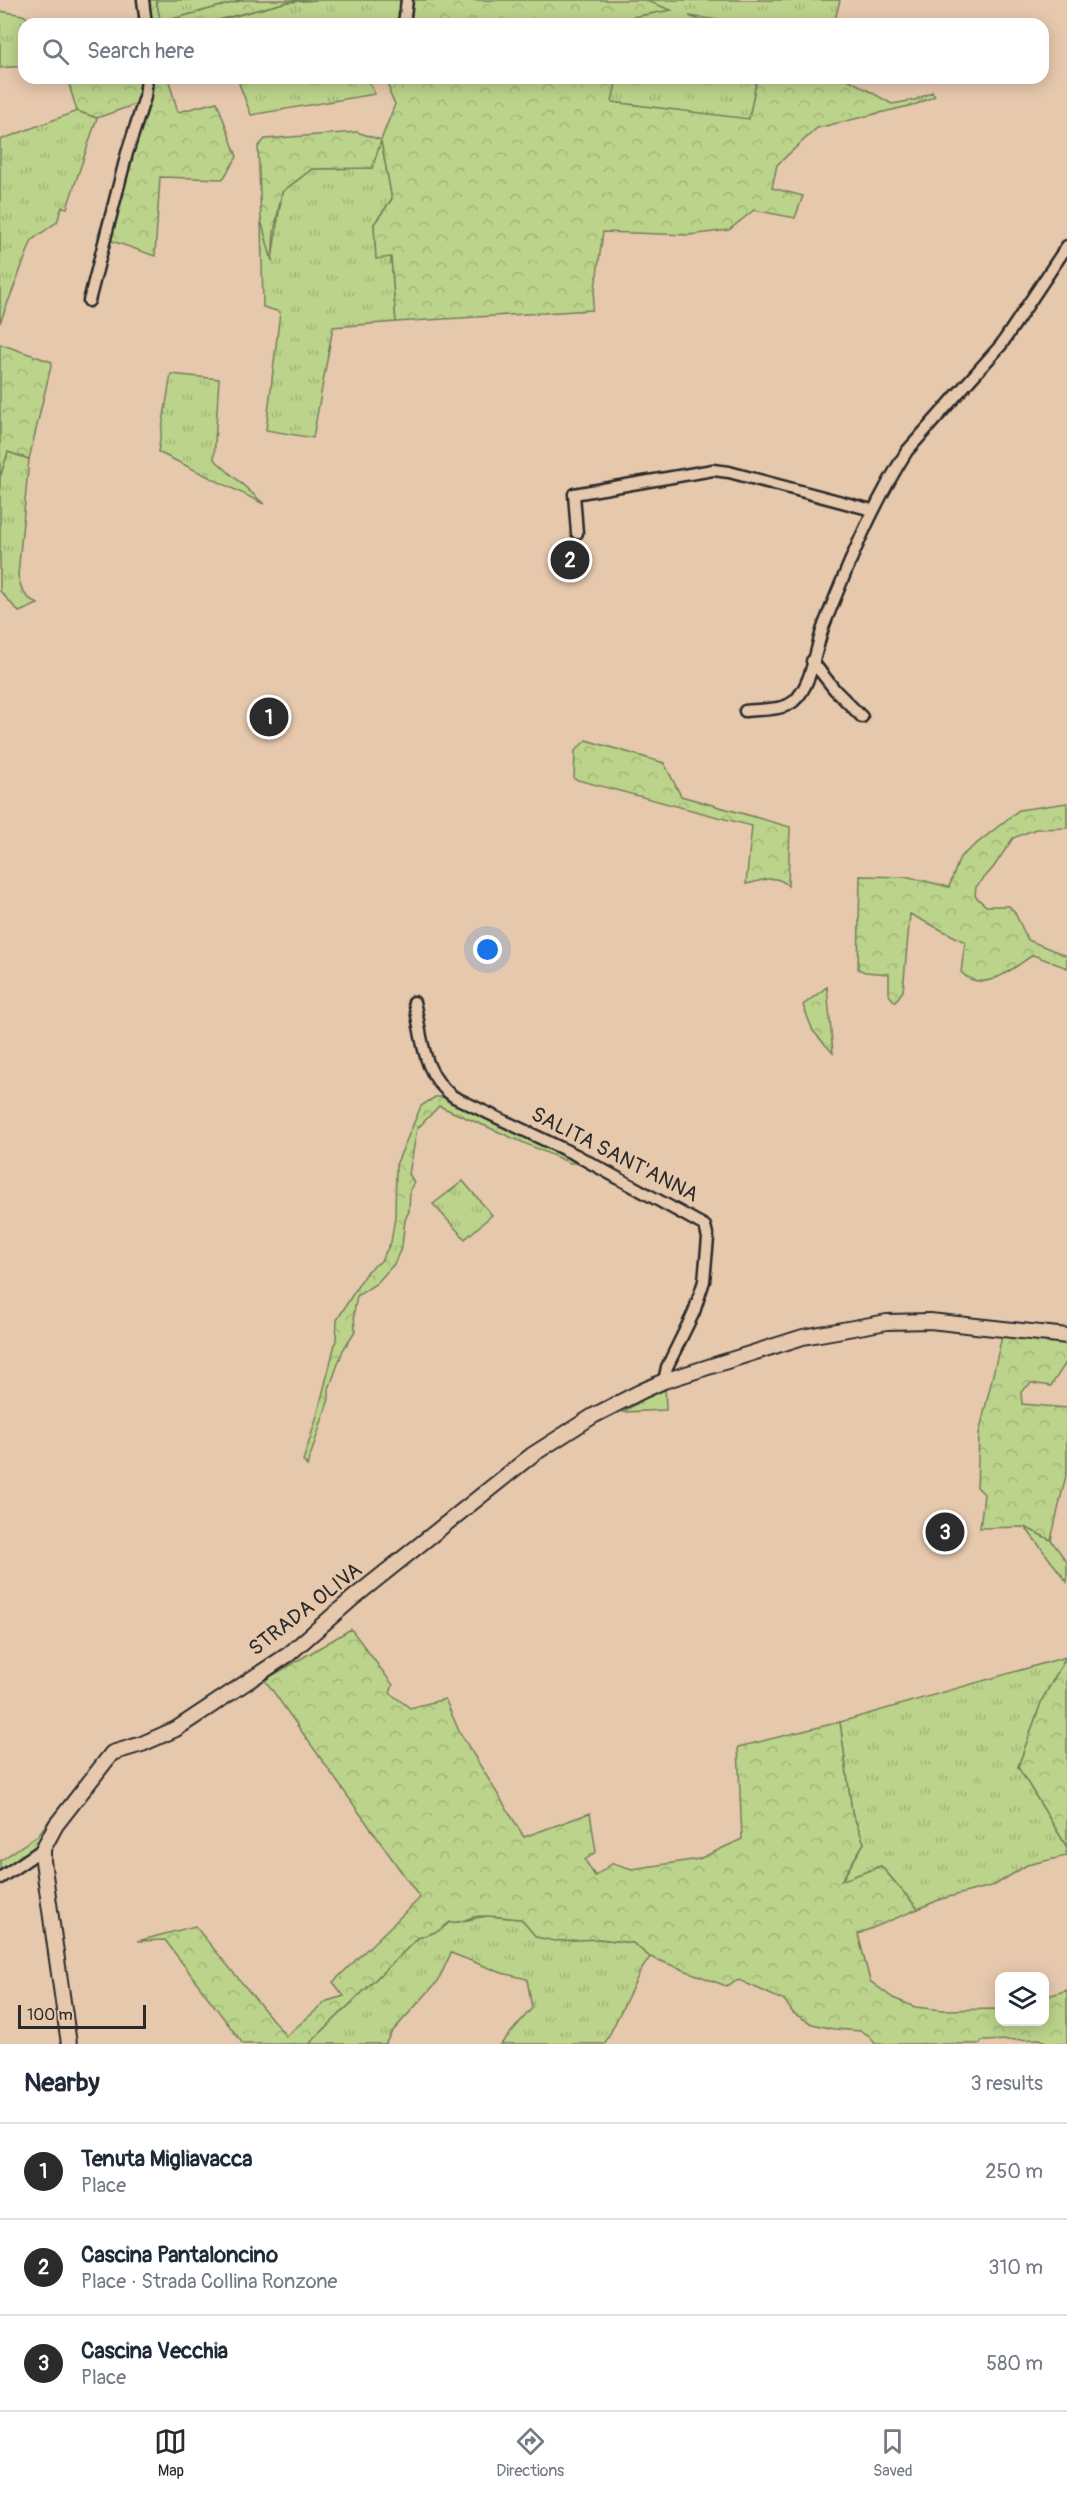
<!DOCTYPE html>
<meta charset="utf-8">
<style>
:root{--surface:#fff;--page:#f2f2f3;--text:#1f2937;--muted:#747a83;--line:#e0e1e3;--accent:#2b2b2b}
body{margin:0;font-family:Pangolin,sans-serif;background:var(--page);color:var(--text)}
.controls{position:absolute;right:18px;bottom:18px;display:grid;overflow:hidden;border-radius:12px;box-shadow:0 3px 15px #0003}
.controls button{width:54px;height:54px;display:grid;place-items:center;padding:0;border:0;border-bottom:2px solid var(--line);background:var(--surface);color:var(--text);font:30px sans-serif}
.scale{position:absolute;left:18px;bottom:15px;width:128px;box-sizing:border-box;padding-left:6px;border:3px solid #2b2b2b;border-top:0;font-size:16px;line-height:21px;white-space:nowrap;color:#2b2b2b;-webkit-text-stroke:4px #e6c8ad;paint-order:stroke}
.you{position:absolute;left:488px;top:950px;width:21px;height:21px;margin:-15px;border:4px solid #fff;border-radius:50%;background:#1a73e8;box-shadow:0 0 0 9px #1a73e833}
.badge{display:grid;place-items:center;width:39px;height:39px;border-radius:50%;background:var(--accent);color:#fff;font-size:20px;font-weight:700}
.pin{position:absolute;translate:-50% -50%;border:3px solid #fff;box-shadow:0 2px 6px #0006}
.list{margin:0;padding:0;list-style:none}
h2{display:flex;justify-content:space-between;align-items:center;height:78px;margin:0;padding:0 24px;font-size:26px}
h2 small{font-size:20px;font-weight:400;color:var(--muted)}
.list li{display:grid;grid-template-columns:39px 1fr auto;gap:18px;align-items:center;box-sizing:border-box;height:96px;padding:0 24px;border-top:2px solid var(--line)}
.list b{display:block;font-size:22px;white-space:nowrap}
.list p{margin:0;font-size:20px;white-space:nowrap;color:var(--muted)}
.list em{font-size:20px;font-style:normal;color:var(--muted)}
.icon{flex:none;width:33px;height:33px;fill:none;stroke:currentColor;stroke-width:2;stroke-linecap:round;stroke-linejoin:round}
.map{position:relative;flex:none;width:1067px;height:2044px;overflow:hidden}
.search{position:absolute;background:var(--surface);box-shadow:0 3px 15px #0003;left:18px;right:18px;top:18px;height:66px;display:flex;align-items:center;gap:15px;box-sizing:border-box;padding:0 21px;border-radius:18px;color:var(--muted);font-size:22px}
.sheet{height:366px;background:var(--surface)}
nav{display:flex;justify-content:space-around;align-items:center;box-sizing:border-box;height:84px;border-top:2px solid var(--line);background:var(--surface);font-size:16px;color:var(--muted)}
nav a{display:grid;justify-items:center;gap:3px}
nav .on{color:var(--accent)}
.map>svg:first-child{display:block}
.grass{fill:url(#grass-tufts);stroke:#737f5a;stroke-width:1.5}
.forest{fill:url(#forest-crowns);stroke:#737f5a;stroke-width:1.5}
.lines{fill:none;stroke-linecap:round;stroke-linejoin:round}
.minor-casing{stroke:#2b2b2b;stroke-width:15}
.tertiary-casing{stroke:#2b2b2b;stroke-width:18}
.minor{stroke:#e6c8ad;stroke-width:10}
.tertiary{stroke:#e6c8ad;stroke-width:14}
.labels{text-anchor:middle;stroke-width:4.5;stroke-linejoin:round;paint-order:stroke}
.street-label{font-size:21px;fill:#2b2b2b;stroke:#e6c8ad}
</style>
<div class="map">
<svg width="1067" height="2044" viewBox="0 0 1067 2044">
<defs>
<pattern id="grass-tufts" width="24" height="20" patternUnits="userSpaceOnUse" patternTransform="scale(1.5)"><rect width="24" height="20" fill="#bbd38a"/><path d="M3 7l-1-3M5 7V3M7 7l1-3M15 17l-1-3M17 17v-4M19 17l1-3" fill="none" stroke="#a1b577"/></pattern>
<pattern id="forest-crowns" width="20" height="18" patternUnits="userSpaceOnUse" patternTransform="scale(1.5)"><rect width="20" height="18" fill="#bbd38a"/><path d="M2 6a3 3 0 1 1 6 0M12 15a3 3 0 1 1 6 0" fill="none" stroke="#a1b577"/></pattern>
</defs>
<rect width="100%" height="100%" fill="#e6c8ad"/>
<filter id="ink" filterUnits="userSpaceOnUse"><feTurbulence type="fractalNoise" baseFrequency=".0167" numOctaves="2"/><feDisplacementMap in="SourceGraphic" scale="12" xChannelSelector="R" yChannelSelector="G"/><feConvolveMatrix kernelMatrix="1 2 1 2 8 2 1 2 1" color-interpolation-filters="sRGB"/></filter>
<g filter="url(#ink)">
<!-- grass -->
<path class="grass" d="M156 0H244L165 21 160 20Z
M316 0H404L399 24H217L216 21 287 2Z
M644 0H840L834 24H746L689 16 710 24H631L633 17 669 10Z
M0 11 23 15 34 24H24V66L0 68Z
M237 78H367L375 94 251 115Z
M617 78H757L749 120 611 102Z
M77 111 97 118 67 208 62 207 57 222 32 240 0 323V140Z
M381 140 392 199 374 224 376 258 391 256 396 322 333 327 313 438 266 430 280 312 263 307 261 220 272 259 282 192 312 169 372 168Z
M171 374 219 379 214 459 264 504 158 452Z
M8 452 29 459 18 575C21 590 24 597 38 604L19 612 0 591V477Z
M463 1181 492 1215 465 1239 433 1204Z
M665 1386 666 1410 623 1412Z
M1025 1527 1051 1540 1067 1562V1582Z
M1066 1657 1042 1700 1018 1767 1067 1847V1856L1027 1865 995 1885 941 1899 918 1909 881 1866 841 1882 864 1843 852 1812 840 1722Z
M489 1916 521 1919 600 1939 633 1943 650 1957 640 1972 605 2044H501L532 2008 527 1979 502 1973 451 1953 438 1981 392 2032 385 2044H309L418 1938 438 1931 450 1922C464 1923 475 1917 489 1916Z"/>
<!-- forest -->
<path class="forest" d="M141 0H156L160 19 165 21 244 0H316L287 2 203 24H148Z
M404 0H644L671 10 633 17 631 24H400Z
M67 78H168L178 112 217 102 237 157 223 179 160 177 155 256 98 236 142 102 97 118 77 111Z
M388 78H400L401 82 447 83V78H617L612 102 749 119 757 78H846L892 104 915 100 932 92 935 96 917 104 817 128 777 165 772 188 803 196 795 218 754 210 729 230 689 235 603 232 592 310 396 322 391 257 376 259 374 224 392 199 381 141 372 168 312 169 282 192 274 232 272 261 261 220 258 147 265 139 357 132 381 140 395 104 390 94Z
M0 344 52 362 29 459 8 452 0 477Z
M586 740 664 763 681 796 790 827 788 886C776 873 762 881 746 884L752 826 574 779 575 751Z
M1067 803V828L1036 829 1013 838 993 868 976 887 975 896 986 906H1009L1014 911 1028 940 1067 956V968L1033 955C1013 968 983 996 961 972L965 942 910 914 903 991 895 1002 889 995V974L865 972 858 969 860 876 909 877 949 887 960 857 1019 810Z
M827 987 833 1053 813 1031 803 1005Z
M435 1097H448L578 1163H570L439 1106 417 1129 409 1174 414 1182 410 1190 409 1211 405 1220 402 1246 394 1264 377 1283 357 1296 354 1312 355 1331 343 1350 329 1389V1399L307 1466 303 1461 317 1416 336 1340 337 1320 367 1271 381 1261 391 1242 395 1217 396 1165 421 1106Z
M1003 1332 1067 1339V1361L1051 1386 1031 1383 1021 1392 1022 1404 1067 1408V1471L1051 1540 1025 1527 980 1528 984 1494 977 1487 979 1434Z
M351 1629 393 1685 390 1693 410 1708 445 1699 459 1731 524 1837 590 1813 596 1852 585 1860 595 1876 613 1863 632 1869 699 1859 742 1839 738 1747 840 1722 852 1812 864 1843 841 1881 881 1866 918 1909 858 1934 870 1981 893 1998 915 2007 943 2010 999 2009 1000 2022H1044L1045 1997 1067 1990V2044H1049L1040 2039 982 2041 980 2044H875L870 2036 861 2031 834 2029 812 2024 793 2013 785 2001 739 1980 726 1986 650 1957 633 1943 600 1939 555 1941 536 1937 521 1919C506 1918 488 1914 473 1917 464 1920 461 1923 450 1922L438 1931 418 1938 309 2044H243L165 1940 138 1941 195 1926 286 2036 327 2001 344 1996 333 1982 420 1898 265 1680Z
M1067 1656V1847L1018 1767 1042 1700Z
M76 1786H79L40 1845 0 1874V1861L38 1835Z"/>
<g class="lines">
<!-- minor casing -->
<g class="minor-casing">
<path id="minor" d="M143 0 146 24
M404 24 407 0
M89 301 127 153 145 97 147 78
M577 533 574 494 713 470 729 472 872 510
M812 661 835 690 862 717
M745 711C760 709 783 711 794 701 812 686 816 646 824 625 848 565 872 506 907 451L1001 345 1067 246
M414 1002C423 1037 421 1074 454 1097L576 1155 705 1226 708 1238 704 1281 694 1312 667 1367 664 1381
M0 1878 43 1849"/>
</g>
<!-- tertiary casing -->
<g class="tertiary-casing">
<path id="tertiary" d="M69 2044 43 1861V1849L56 1825 112 1753 142 1744 176 1729 289 1654 353 1598 532 1455 593 1416 640 1392 664 1381 803 1337 887 1322 930 1321 1067 1336"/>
</g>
<!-- minor -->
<use href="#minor" class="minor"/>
<!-- tertiary -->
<use href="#tertiary" class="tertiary"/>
</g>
</g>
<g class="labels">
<!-- street labels -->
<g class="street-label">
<text transform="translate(615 1154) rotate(27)" y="7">SALITA SANT'ANNA</text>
<text transform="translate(305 1609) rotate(-38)" y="7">STRADA OLIVA</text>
</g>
</g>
</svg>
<div class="controls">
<button><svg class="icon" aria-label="layers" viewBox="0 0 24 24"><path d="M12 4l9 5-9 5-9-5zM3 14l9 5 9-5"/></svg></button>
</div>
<div class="scale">100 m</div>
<div class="you"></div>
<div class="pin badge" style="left:269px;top:717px">1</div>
<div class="pin badge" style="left:570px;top:560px">2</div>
<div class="pin badge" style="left:945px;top:1532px">3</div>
<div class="search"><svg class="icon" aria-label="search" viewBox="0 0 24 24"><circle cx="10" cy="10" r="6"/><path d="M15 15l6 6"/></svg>Search here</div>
</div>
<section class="sheet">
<h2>Nearby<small>3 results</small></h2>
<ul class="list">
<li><span class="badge">1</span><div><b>Tenuta Migliavacca</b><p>Place</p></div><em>250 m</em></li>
<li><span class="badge">2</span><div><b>Cascina Pantaloncino</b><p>Place · Strada Collina Ronzone</p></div><em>310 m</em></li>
<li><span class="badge">3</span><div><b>Cascina Vecchia</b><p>Place</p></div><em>580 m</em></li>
</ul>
</section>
<nav>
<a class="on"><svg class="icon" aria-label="map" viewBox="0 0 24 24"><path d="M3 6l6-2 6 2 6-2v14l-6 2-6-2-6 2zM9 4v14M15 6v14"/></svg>Map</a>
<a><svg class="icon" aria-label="directions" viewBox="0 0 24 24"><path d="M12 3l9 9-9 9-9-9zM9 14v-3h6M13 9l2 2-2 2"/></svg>Directions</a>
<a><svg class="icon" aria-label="saved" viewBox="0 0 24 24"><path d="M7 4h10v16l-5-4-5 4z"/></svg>Saved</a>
</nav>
